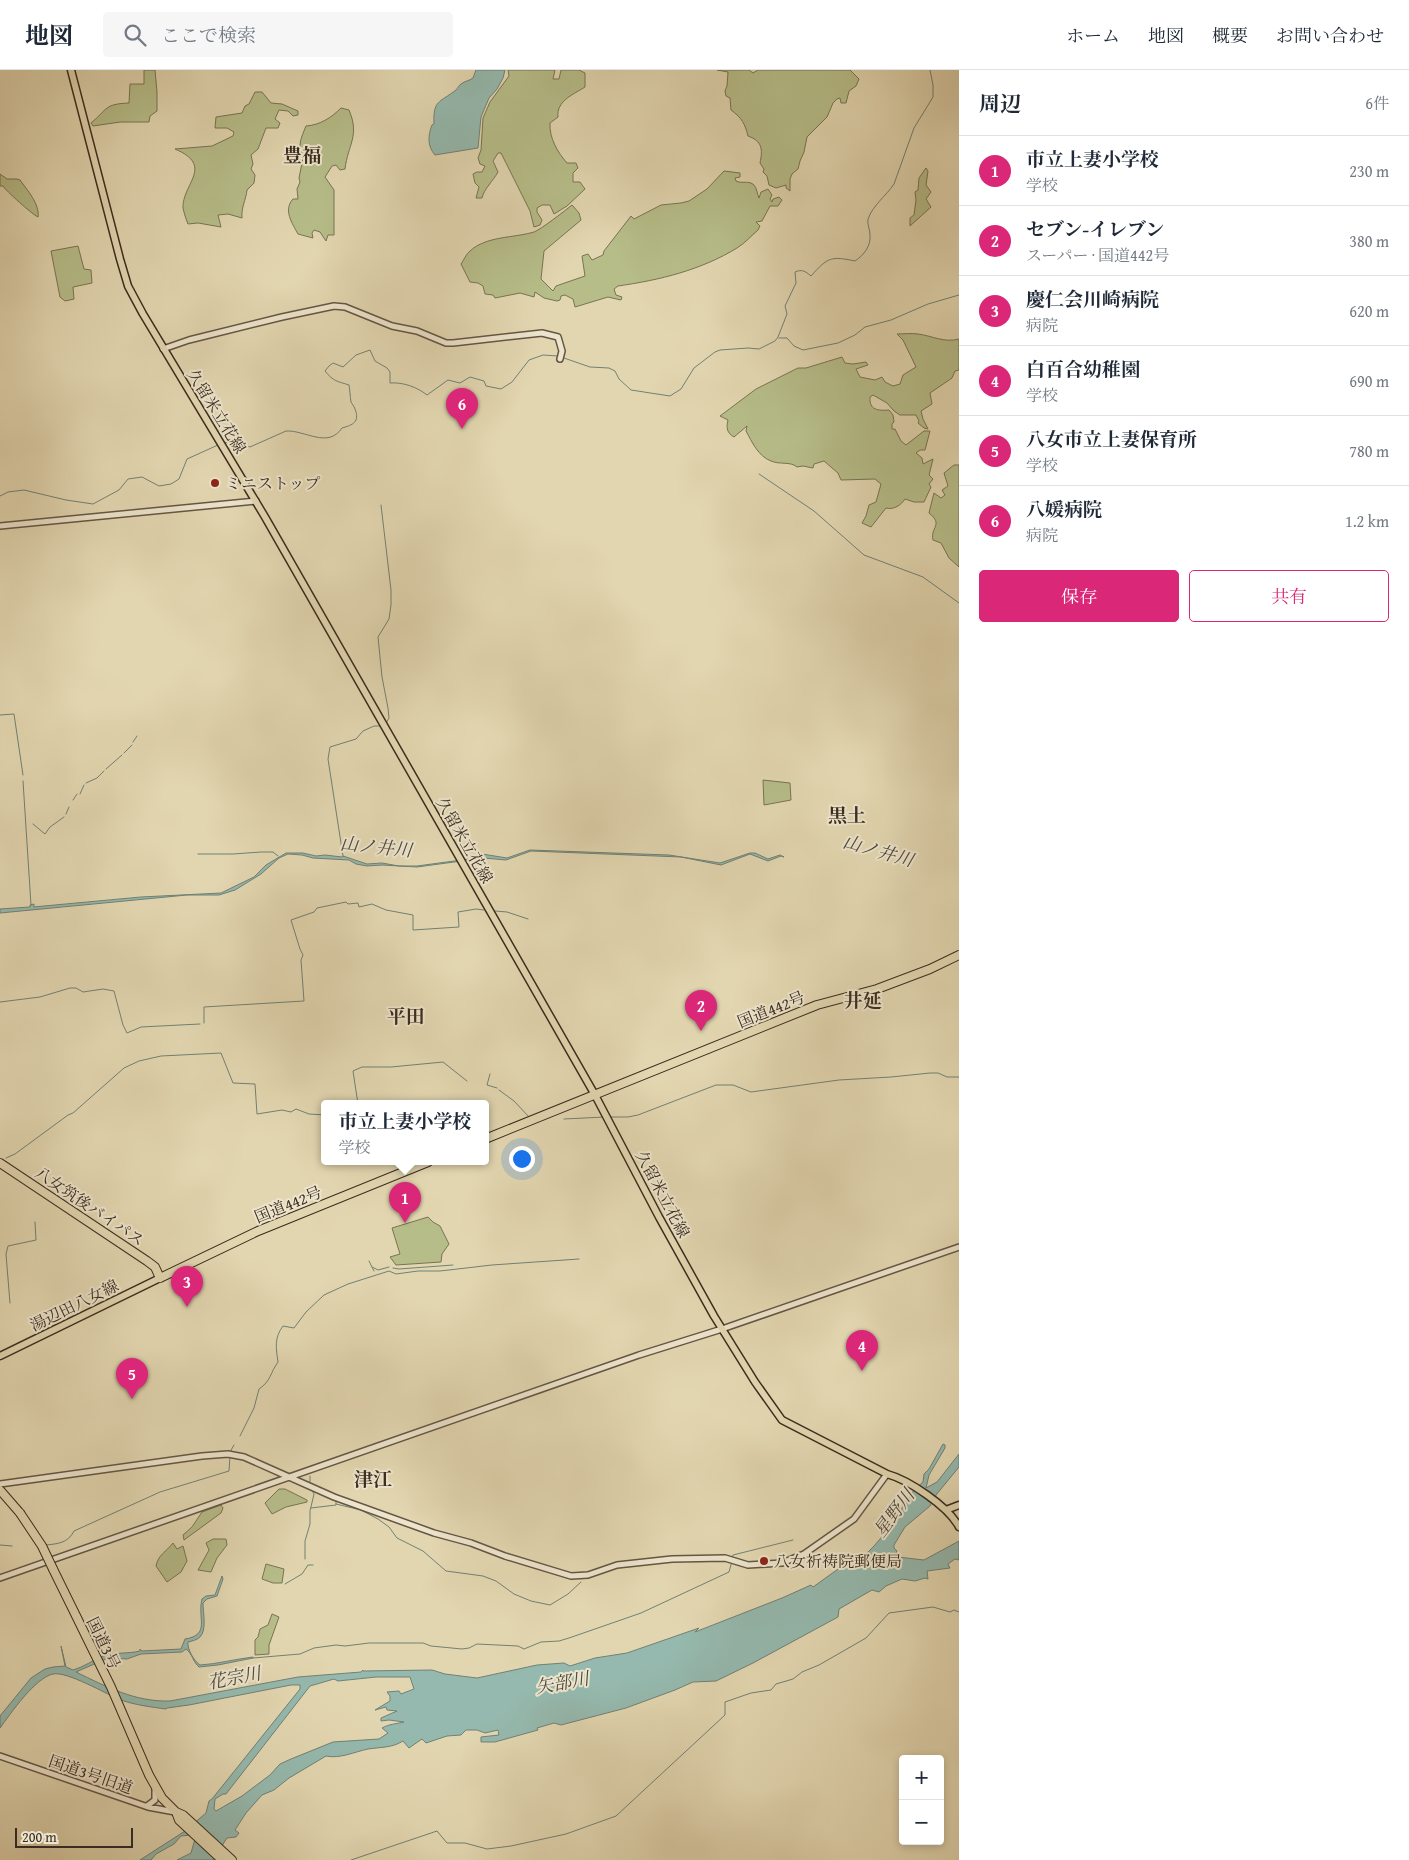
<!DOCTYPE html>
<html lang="ja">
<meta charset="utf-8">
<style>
:root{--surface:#fff;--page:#f6f6f7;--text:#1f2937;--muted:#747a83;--line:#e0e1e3;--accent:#db2777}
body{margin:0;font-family:"Gentium Book Plus","Noto Serif JP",serif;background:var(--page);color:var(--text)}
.controls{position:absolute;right:15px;bottom:15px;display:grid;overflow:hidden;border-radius:5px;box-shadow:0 2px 8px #0003}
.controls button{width:45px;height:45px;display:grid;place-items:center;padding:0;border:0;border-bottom:1px solid var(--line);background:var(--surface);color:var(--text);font:25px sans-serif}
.scale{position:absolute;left:15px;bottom:12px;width:118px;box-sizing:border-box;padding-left:5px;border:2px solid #3a2c1f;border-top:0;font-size:14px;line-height:18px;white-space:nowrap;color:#3a2c1f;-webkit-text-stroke:4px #ece4cc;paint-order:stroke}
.you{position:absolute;left:521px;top:1088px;width:18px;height:18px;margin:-12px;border:4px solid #fff;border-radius:50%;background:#1a73e8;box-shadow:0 0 0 8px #1a73e833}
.badge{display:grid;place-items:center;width:32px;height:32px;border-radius:50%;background:var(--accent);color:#fff;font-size:16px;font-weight:700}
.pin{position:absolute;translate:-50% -41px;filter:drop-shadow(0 1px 2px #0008)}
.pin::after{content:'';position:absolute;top:26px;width:18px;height:15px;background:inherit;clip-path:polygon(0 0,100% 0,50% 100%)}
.popup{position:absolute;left:321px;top:1030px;width:168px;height:65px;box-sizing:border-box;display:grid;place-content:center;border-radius:5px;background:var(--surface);filter:drop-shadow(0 1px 4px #0005);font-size:16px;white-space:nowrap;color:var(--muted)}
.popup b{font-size:19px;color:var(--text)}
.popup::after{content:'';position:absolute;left:50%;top:100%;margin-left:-10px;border:10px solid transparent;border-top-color:var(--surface)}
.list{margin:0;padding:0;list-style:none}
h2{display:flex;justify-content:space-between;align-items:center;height:65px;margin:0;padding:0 20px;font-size:21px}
h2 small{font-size:16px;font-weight:400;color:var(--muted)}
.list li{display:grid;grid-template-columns:32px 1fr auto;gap:15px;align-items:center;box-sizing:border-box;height:70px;padding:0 20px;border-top:1px solid var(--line)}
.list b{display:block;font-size:19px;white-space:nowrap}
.list p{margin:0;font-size:16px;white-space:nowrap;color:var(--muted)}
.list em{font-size:16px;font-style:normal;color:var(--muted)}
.actions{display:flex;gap:10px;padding:15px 20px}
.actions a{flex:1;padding:11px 0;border:1px solid var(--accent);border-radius:5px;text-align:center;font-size:18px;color:var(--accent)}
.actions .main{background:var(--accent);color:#fff}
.icon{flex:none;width:28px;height:28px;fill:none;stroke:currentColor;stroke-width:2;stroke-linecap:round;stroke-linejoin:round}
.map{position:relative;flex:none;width:959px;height:1790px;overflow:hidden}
header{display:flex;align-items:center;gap:30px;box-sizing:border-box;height:70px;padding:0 25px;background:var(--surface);border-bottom:1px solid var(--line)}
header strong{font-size:24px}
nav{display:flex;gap:28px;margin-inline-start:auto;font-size:18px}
.search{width:350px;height:45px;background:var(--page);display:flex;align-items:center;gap:12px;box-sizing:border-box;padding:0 18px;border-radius:5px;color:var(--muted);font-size:19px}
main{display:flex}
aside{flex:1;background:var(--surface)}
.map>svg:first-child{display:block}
.green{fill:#b6bd89;stroke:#787454}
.water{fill:#95b9ae;stroke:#718175;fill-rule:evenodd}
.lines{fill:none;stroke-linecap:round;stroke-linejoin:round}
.stream{stroke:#718175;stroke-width:1}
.minor-casing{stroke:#645643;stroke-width:8}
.major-casing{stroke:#3a2c1f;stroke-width:9}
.highway-casing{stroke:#3a2c1f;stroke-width:10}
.minor{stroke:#ece4cc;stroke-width:5}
.major{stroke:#e2d6b0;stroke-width:6}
.highway{stroke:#e2d6b0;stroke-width:8}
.highway-bridge-casing{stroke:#3a2c1f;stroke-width:10;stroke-linecap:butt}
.highway-bridge{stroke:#e2d6b0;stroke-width:8}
.poi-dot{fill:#8f2418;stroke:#ece4cc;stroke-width:2}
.labels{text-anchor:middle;stroke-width:4;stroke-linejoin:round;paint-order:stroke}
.street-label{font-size:16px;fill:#3a2c1f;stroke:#ece4cc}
.poi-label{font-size:16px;fill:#3a2c1f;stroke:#ece4cc;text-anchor:start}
.water-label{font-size:18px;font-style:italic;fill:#4c483c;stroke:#ece4cc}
.quarter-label{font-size:19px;font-weight:bold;fill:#3a2c1f;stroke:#ece4cc}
</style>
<header>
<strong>地図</strong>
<div class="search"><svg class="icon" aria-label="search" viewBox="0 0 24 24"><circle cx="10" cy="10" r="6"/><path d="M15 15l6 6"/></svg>ここで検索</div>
<nav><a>ホーム</a><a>地図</a><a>概要</a><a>お問い合わせ</a></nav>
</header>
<main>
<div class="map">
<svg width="959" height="1790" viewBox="0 0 959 1790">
<rect width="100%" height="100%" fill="#e2d6b0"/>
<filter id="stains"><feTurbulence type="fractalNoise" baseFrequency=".004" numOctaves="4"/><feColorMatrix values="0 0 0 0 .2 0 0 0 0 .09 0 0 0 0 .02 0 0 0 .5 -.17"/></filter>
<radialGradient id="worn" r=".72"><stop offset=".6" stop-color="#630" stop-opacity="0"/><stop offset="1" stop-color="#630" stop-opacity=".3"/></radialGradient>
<!-- green -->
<path class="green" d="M144 0H155L157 22V41L150 46 149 52H120L93 56 91 53C108 39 104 34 129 33L130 14H144Z
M508 0H555L553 9H559L561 0H579L585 3V17C574 24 556 31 558 47L550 53C549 68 558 83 567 93H576L578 98 573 103V112H580L585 119 567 136 554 144 550 135H542L537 138V142L542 150 540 155 534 157 530 141 501 83H498L493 91 498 102C493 111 484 119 482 128H476L479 117 475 113 473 104 477 102H482L485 96 480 94 478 88 481 80 483 48 490 32 509 6Z
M717 0H749L753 3 758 0H850L859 9 856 16 849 21 846 33H841L840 28 837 29 833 33 827 47 807 67 804 82 800 91 798 99 792 104 790 109V121L786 118V115L776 118 769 115 767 106 763 102 764 99 760 93C763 79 762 71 748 66 745 54 742 48 731 40L730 28 726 26 725 21 727 16 728 2Z
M255 22H262L271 33 282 34 298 41V45L293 46 288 41 279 40 275 49 280 53 278 58H266L258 79 251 85 253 94 251 99 255 105 254 113 247 120C246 130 241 137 242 148L228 144 218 145 221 157 198 153 188 154C186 149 184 143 183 138 182 114 215 96 175 79L212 76 233 66 234 62 227 58H215L216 47 242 43 245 36 249 34Z
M341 38 349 40C360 66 348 74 345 99L340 100 336 95 332 96 325 107 334 120V165H328L326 171 320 162 314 160 312 163 313 168 298 164C292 153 283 140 293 129H298L297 119 300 112 299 108 303 88C297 76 301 68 306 56 320 55 331 48 341 38Z
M926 98 928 101 926 115 931 122 926 129 931 137 910 156V148L914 145 916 130 915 122 918 120 919 108Z
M724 101 740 103V107L735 108 736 111C742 114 749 110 754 115 757 118 757 124 759 128L761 122 768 119 772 125 770 129 772 132 773 129 779 127 782 130 778 136H770L762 151 756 152 760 156 758 160C751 166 745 173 737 178 701 200 660 210 618 216L614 219 616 225 622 227 621 230 608 227 575 237 573 229 565 225 561 226 560 230 557 231 544 228 535 222 534 227 520 223 495 228 493 225 485 224 483 216 478 213 470 212 461 194C464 190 466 184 470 181 486 166 514 168 534 162 540 160 566 140 572 135L579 143 581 150 544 181 541 209 553 221 556 216 585 206 582 186 588 184 592 190 603 185 604 181 631 146 634 149 661 135 681 133 689 131 707 119Z
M0 104 7 109H17L20 110C27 120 40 134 38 147 33 145 5 120 3 116H0Z
M78 176 84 199 91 200 92 213 73 217 74 229 65 231 60 227 51 181Z
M897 264C904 264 911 263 918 264 933 266 944 273 959 269V300L955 301 952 308 930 323 932 334 921 341 923 349 928 359 924 358 918 353 919 351 916 345H900L894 341 887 333 873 325 870 327C869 340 878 341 889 340L893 345 894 352 892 354V359H895L901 371 906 375 924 361H930L925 380H920L916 383 922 388 923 394 933 389 929 405 933 409 929 414 931 417 924 432H914L905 429C901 435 894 440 886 438L871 457 862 453 866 446 869 435 876 432 881 414 875 409 841 410 838 403 824 391 814 394 813 398 803 396 797 397C790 391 780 395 771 391 758 386 752 372 746 361L747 356 734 367C727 363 726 358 728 350L720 346 756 319 798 298H806L842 287 845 293 853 294 866 292 868 295 856 299 860 307 875 310 882 307 885 312 893 316 900 314 903 305 916 297 903 270Z
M954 395H959V497L949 488 941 473 933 470C930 457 944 455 929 443L934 423 941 428 945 425 942 420 948 416 944 403Z
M763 710 790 713 791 730 764 735Z
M428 1147 433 1152 440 1156 449 1174 442 1184 441 1192 396 1195 390 1187 400 1184 392 1158Z
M279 1419H285L307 1430V1432L286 1437 272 1444 265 1433Z
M221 1435 223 1438 221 1443 184 1470 183 1465 192 1457 202 1442Z
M213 1469H226L227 1475 217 1488 211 1502 198 1500 209 1480 206 1473Z
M173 1473 177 1479 183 1476 187 1491 181 1502 167 1512 156 1496C158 1485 166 1482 173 1473Z
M266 1494 284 1499 282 1513H273L262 1509Z
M272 1544 279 1547 269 1575V1584L255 1585V1570L258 1567 260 1559 268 1555Z"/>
<!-- water -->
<path class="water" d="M476 0H505L503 8 497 19 489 28 481 47 478 78 435 85C427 76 428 65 432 55L434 54C433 30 439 33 456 20 458 18 459 15 461 14 465 11 469 11 473 8Z
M530 780 669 785 720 793 750 783H755L768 789 780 785 784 787 781 786 768 791 750 784 721 795 681 787 531 781 506 790 484 788 417 797 382 795 367 796 356 794 349 790 313 788 302 785 288 784 279 788 261 804 235 820 219 825H187L0 843V839L30 837V835L34 834V837L44 836 141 827 221 823 254 807 266 795 286 783H303L316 786 325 785 342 787 343 786 367 794 382 793 399 796H417L469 789 482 784 507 788Z
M943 1374 945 1375V1378L929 1405 926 1418 937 1412 959 1384V1397L936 1425 930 1436 905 1457 894 1475V1478L897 1481 895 1485 898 1487 924 1490 959 1471V1490L955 1489 948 1494 950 1498 927 1501 928 1509 925 1508 915 1511 902 1509 886 1516 879 1522 872 1520 839 1539 838 1547 753 1593 716 1611 693 1612 675 1620 626 1638 561 1655 554 1653 537 1658 538 1660 495 1672H481V1667L499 1665 498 1660 485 1663 477 1660H466L461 1665 447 1666 426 1673 422 1669 409 1678 403 1671C392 1678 381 1677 368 1679 354 1682 340 1689 326 1686L289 1708 274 1720 262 1725 246 1743 235 1760 239 1763 236 1767 227 1768 213 1790H177L191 1783 195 1769 191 1765 181 1766 174 1774 156 1784 151 1790H140L185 1761 206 1743 209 1731 212 1729 300 1619V1615H291L189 1635 167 1638 166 1639C151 1637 135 1635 121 1630 106 1624 67 1601 53 1604 35 1608 11 1643 0 1658V1646L31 1608 45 1599 53 1597 65 1596 61 1576 66 1597 73 1600C84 1597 93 1590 103 1586 114 1582 128 1584 140 1581V1579L142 1581 181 1579 185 1569C211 1565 197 1548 202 1529L206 1526 215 1525 222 1506 223 1509 217 1526 207 1529 203 1533C203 1543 207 1560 200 1567 197 1570 192 1571 188 1572 187 1579 194 1591 200 1595 218 1594 235 1589 253 1587V1588L218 1595 199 1597C193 1592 192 1583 186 1579L182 1582 141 1584 127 1589 108 1588 76 1602C107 1617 135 1632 170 1631L298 1607 361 1602 363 1600V1601L432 1600 445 1604 477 1608 537 1595 564 1593 570 1596 595 1588 627 1583 699 1558 695 1562 782 1528 811 1515 813 1517 841 1497 862 1488 874 1476 886 1462 914 1420 923 1412 924 1404 929 1399ZM376 1607H410L414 1619 401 1624 399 1621 387 1622 390 1626V1631L375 1640 386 1637 387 1640 397 1641 381 1648V1651L389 1650 404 1652C396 1654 389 1654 382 1658L388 1663 379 1669 333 1672 291 1689 280 1694 270 1705 242 1726 216 1741 214 1739 215 1729 223 1724H226L310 1616 334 1609 338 1611Z"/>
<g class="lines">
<!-- stream -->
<path class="stream" d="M779 268H787L794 276 803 280 838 273 855 265 865 257 891 250 928 234 959 225
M561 287 590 297 609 298 615 301 619 309 631 320 670 326 681 319 694 298 715 282 720 280 748 278 759 279 775 271 778 267 787 244 785 236 796 213 795 202C802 199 805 201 811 206 828 187 831 186 855 191 864 185 871 176 870 165 870 159 867 155 868 149 873 135 886 126 894 114L914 58 933 27V15L930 0
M224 373 234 371 250 377 286 361C305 360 328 379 342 358 353 355 360 352 355 339 354 336 352 334 351 332 350 326 350 320 349 315 337 311 334 312 325 301L329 296 333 293 343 297 356 285 370 280 375 291 387 298 390 302V313C403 312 417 317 427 325L448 310 460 313 470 307 484 311 486 316 501 319 512 312 529 290 543 285 558 286
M759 404 814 441 864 485 923 507 959 533
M0 426 8 422 24 420 66 430 93 434 119 420 128 409 142 407 159 416 171 414 179 409 187 389 218 375
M381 435 391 520V535L389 549 378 567 382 607 388 638 389 648 386 653
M0 645 14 644 23 705
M133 672 137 666
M124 683 132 675
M106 699 122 685
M23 711 31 835
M86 713 97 708 104 701
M80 724 84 715
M73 730 77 724
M66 744 69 737
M33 754 45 764 50 757 64 747
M198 784H233L261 782H273L278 786
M343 786 328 689 330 677 356 669 363 661 374 656H380
M495 841 507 842 528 849
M0 932 40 927 70 918H76L83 922 103 919 114 921 123 955 127 963 141 957 200 954
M204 953V937L304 931 301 890 303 885 300 879 291 850 314 842 317 838 346 832 348 834 358 833 359 837 372 834 386 840 413 845V860L459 857 458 842 476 839 484 840
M490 1004 487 1015 497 1018
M499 1020 514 1031 529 1047
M358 1034 353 1001 362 997H391L443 992 467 1011
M609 1047H628L638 1045 716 1015H733L751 1022 839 1010 891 1007 930 1003H938L947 1007H959
M564 1049 605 1047
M6 1088 15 1084 68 1045 73 1043 124 998 139 991 161 986 221 983 233 1013 255 1014 257 1044 282 1040 291 1042 296 1039 309 1044 325 1045
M48 1116 60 1106
M369 1191 374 1201
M372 1197 378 1200 389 1197
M393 1198 399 1199 453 1195
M10 1233 6 1184 8 1176 36 1170 35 1152
M240 1366 254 1338 259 1319C271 1311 270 1303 278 1292 276 1278 274 1268 283 1256L294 1258 306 1242 324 1225 348 1214 389 1201 396 1204 418 1201H440L492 1195 579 1189
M230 1382 234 1375
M310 1413V1406
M336 1434 361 1440 378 1449 389 1457 397 1468 423 1481 446 1501 483 1506 496 1511 514 1524 531 1531 550 1535 568 1524 581 1512
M311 1438 336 1435V1431
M0 1475 12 1476
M45 1475C58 1474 68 1473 74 1461L160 1422 229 1401 230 1386
M732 1487 733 1485 793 1470
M305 1489V1471L310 1454V1441L314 1424 312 1420
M285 1514 302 1504 308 1495H313
M253 1588 300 1584 314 1578 336 1575 345 1576 369 1573H423L431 1576 462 1579 469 1578 477 1574 518 1576 524 1579 541 1572 559 1571 569 1568 641 1543 729 1502 732 1491
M351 1790 437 1761 447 1773H465L487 1779 511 1776 566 1764 616 1746 725 1645V1632L751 1623 771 1620 776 1614 793 1609 802 1602 819 1595 866 1568 889 1543 933 1537 950 1542 954 1540 959 1542"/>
<!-- minor casing -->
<g class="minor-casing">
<path id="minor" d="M163 279 189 270 282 247 334 236 345 237 392 256 417 261 446 273H453L542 263 558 267 562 281 560 289
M0 456 256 431
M0 1414 202 1386 228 1384 244 1387 334 1427 434 1463 471 1473 505 1486 571 1506 588 1505 617 1495 672 1489 725 1488 748 1495 782 1493 804 1484 854 1449 887 1404
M0 1508 639 1285 722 1259 959 1177
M0 1686 148 1737 175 1742
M147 1736 155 1730V1718"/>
</g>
<!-- major casing -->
<g class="major-casing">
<path id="major" d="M71 0 120 189 128 216 143 244 265 447 595 1025 659 1147 714 1246 755 1312 782 1350 887 1404C909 1410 949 1437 959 1457
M0 1286 160 1208
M946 1440 959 1435"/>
</g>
<!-- highway casing -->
<g class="highway-casing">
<path id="highway" d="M485 1069 817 935 877 919 930 899 959 885
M0 1093 147 1191 155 1197 160 1208 258 1161 428 1092
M0 1420 20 1443
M53 1499 111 1617 149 1705 162 1728 176 1742 179 1750 222 1790
M176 1742 183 1745 232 1790"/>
</g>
<!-- minor -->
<use href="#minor" class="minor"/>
<!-- major -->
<use href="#major" class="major"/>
<!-- highway -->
<use href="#highway" class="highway"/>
<!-- highway-bridge casing -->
<g class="highway-bridge-casing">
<path id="highway-bridge" d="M20 1443 42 1476 53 1499"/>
</g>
<!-- highway-bridge -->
<use href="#highway-bridge" class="highway-bridge"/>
</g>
<!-- markers -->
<g class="poi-dot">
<circle cx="215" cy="413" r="5"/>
<circle cx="764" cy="1491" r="5"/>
</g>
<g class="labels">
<!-- street labels -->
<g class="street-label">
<text transform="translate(217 341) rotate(58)" y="6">久留米立花線</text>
<text transform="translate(465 770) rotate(60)" y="6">久留米立花線</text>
<text transform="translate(771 939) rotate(-22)" y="6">国道442号</text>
<text transform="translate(663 1124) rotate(62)" y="6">久留米立花線</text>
<text transform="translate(288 1134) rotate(-22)" y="6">国道442号</text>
<text transform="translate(90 1136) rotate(34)" y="6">八女筑後バイパス</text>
<text transform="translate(74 1235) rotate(-26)" y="6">湯辺田八女線</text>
<text transform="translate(104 1573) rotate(64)" y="6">国道3号</text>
<text transform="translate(91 1704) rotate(19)" y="6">国道3号旧道</text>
</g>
<!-- poi labels -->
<g class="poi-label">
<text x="225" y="419">ミニストップ</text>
<text x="774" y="1497">八女祈祷院郵便局</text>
</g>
<!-- water labels -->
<g class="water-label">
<text transform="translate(376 777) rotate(6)" y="6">山ノ井川</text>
<text transform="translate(878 781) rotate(16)" y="6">山ノ井川</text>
<text transform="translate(894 1443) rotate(-53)" y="6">星野川</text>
<text transform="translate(234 1608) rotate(-11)" y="6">花宗川</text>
<text transform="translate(562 1613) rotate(-10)" y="6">矢部川</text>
</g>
<!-- quarter labels -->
<g class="quarter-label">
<text x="302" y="92">豊福</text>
<text x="847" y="752">黒土</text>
<text x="863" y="937">井延</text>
<text x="406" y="953">平田</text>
<text x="373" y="1416">津江</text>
</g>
</g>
<rect width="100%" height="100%" filter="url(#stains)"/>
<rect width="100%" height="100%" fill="url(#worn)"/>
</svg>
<div class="controls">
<button>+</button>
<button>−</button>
</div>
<div class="scale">200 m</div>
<div class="you"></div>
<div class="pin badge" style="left:405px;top:1153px">1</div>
<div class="popup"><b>市立上妻小学校</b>学校</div>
<div class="pin badge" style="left:701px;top:961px">2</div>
<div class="pin badge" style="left:187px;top:1237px">3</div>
<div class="pin badge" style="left:862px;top:1301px">4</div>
<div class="pin badge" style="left:132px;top:1329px">5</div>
<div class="pin badge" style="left:462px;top:359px">6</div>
</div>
<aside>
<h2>周辺<small>6件</small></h2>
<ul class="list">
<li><span class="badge">1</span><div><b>市立上妻小学校</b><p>学校</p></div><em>230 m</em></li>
<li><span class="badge">2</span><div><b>セブン-イレブン</b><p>スーパー · 国道442号</p></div><em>380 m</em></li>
<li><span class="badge">3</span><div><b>慶仁会川崎病院</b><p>病院</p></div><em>620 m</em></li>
<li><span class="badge">4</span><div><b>白百合幼稚園</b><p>学校</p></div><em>690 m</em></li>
<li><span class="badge">5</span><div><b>八女市立上妻保育所</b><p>学校</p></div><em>780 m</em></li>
<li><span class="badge">6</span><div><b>八媛病院</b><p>病院</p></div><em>1.2 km</em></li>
</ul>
<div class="actions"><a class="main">保存</a><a>共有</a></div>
</aside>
</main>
